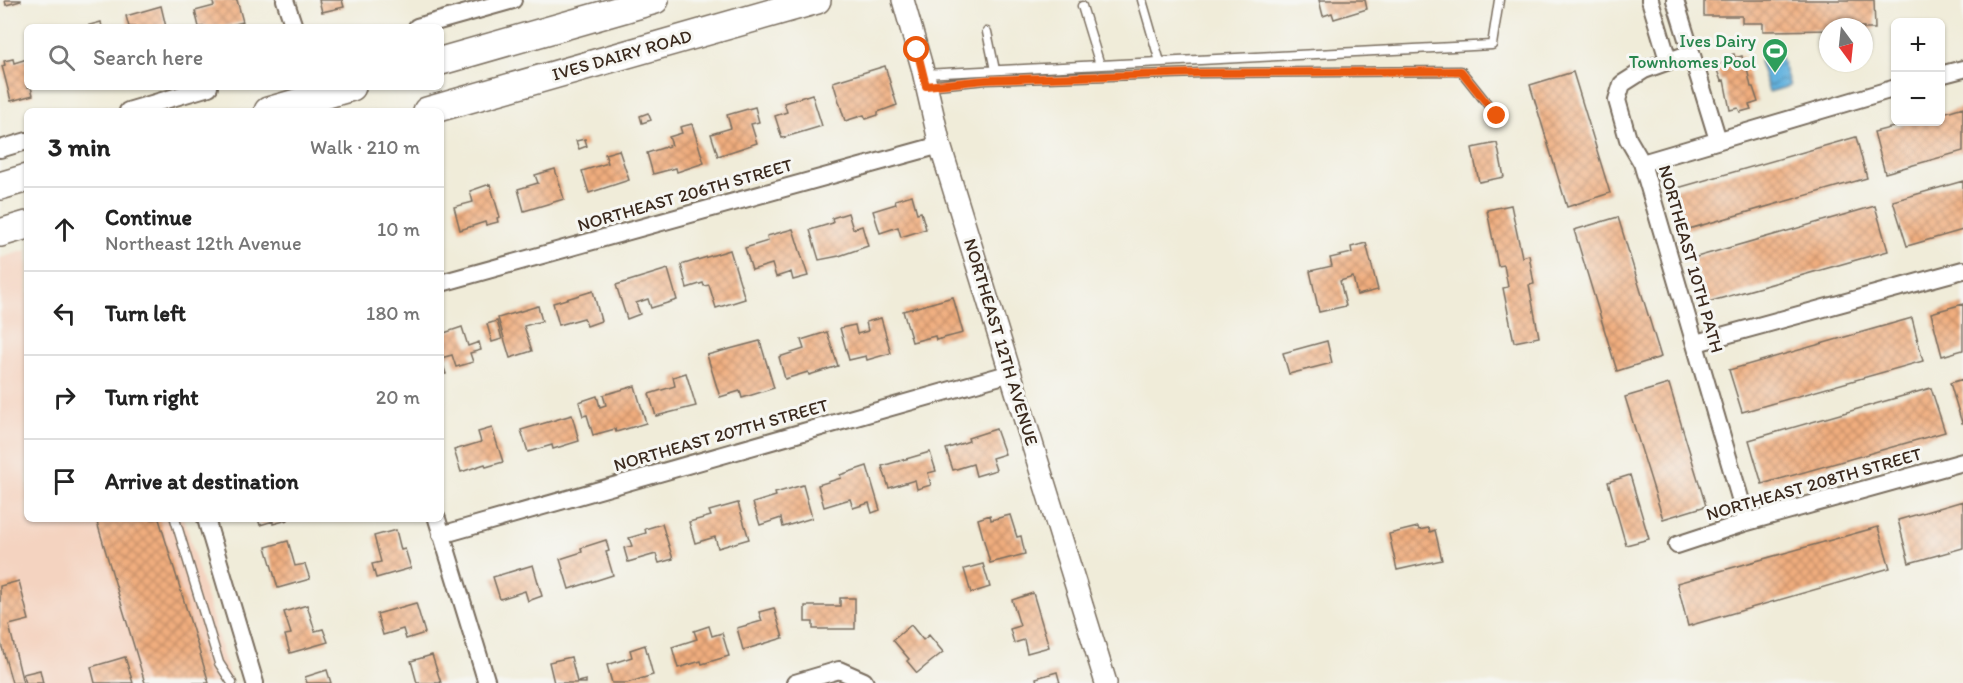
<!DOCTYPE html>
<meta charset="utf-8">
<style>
:root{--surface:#fff;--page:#f2f2f2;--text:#222;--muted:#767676;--line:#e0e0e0}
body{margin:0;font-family:Itim,sans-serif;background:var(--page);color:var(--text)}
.controls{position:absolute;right:18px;top:18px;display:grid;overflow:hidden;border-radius:9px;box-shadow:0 2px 4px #0004}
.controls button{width:54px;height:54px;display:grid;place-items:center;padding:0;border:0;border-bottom:2px solid var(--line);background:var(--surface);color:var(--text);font:30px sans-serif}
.compass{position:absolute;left:1819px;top:18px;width:54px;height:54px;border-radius:50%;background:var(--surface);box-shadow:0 2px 4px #0004;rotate:165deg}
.stop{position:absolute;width:18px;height:18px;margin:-14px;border:4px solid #ea580c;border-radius:50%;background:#fff}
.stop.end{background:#ea580c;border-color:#fff;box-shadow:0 2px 6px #0008}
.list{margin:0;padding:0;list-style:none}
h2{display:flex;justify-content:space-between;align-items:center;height:78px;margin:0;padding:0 24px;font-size:26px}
h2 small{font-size:20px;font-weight:400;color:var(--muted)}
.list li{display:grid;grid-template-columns:39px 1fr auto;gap:18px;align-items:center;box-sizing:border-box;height:84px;padding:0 24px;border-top:2px solid var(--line)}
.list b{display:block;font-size:22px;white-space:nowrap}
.list p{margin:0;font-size:20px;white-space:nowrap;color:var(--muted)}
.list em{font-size:20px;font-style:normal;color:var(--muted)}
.icon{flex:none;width:33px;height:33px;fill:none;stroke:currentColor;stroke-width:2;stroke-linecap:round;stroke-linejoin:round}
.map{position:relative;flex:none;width:1963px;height:683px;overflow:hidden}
.search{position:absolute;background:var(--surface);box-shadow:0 2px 4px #0004;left:24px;top:24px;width:420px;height:66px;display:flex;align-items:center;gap:15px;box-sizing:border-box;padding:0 21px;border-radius:9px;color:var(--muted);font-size:22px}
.panel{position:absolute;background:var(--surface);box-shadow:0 2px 4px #0004;left:24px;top:108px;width:420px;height:414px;border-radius:9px}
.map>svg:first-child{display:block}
.built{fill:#f4d3c0}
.water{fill:url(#water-waves);stroke:#506e7e;stroke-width:1.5}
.building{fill:url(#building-cross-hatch)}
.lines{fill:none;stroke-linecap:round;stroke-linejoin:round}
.service-casing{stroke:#7a6e5f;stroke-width:11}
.minor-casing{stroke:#7a6e5f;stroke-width:20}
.tertiary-casing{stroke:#7a6e5f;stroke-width:24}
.primary-casing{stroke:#7a6e5f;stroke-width:30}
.service{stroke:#fff;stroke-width:8}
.minor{stroke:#fff;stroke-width:16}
.tertiary{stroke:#fff;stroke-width:21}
.primary{stroke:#fff;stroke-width:27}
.route{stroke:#ea580c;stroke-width:8}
.labels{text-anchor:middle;stroke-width:6;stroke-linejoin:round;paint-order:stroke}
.leisure-label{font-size:18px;fill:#27864d;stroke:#f6f6f2;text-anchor:end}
.street-label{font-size:18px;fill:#3b2a1e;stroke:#f6f6f2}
</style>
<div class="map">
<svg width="1963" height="683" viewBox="0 0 1963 683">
<defs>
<pattern id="water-waves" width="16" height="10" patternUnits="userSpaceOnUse" patternTransform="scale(1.5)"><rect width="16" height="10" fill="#64b2de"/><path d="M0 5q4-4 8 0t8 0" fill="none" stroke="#5491b3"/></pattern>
<pattern id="building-cross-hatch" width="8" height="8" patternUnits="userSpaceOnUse" patternTransform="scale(1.5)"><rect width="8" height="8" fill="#f0ad7e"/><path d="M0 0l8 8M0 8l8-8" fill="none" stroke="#c48d67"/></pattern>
</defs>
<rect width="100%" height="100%" fill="#f6f6f2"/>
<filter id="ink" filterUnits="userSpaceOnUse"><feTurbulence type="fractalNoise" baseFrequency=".0167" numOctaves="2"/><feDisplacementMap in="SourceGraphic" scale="12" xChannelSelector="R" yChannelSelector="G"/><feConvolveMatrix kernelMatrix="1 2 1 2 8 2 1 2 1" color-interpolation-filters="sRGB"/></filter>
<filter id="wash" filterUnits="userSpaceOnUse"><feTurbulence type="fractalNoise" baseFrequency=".008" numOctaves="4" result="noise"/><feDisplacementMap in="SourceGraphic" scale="24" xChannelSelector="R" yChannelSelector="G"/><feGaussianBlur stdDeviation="1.35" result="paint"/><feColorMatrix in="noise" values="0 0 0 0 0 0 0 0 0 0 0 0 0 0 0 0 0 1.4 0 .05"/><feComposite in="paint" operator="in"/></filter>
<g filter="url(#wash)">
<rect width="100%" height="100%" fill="#f0ecd9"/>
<!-- built -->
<path class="built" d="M27 250V519H184L231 683H0V258Z"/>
<!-- water -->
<path class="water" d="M1780 55 1790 86 1769 92 1759 61Z"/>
<g id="blocks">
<!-- building -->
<path class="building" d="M5 0H21V1L6 5Z
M212 0H237L243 22 223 27H199L195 11 214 6Z
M319 0H342L344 7 322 12Z
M1319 0H1365L1367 9 1334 19 1332 13 1323 16Z
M1704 0H1874L1875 29H1864V27H1828V30L1763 31V23H1742V16H1704Z
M161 6 166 27H129L126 16Z
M101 22 102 27H86V26Z
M1734 54 1735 58 1742 56 1743 60 1745 59 1751 87H1753L1758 102 1749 105 1751 109 1740 112 1738 108 1730 110 1724 80 1721 81 1717 70V65L1724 62 1723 57Z
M13 59 14 63 27 59V87H31L33 95 11 101 2 66 5 65 4 61Z
M885 66 897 105 878 112V115L866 119 864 115 845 121 833 82Z
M1573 72 1610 193 1567 207 1530 85Z
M812 94 822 126 782 138 775 116 787 112 784 103Z
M755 107 759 122 751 124 757 143 718 156 711 134 731 128 727 115Z
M1963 107V151L1885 173 1874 132 1913 122H1940V114Z
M648 113 651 120 642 123 640 116Z
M692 124 704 163 677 172 676 168 653 174 647 153 672 145 669 137 682 133 680 127Z
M1856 137 1867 178 1685 230 1674 189Z
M585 139 587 146 579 149 576 141Z
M1497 143 1504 177 1479 182 1472 148Z
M619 150 629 180 589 193 582 171 608 163 605 154Z
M555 169 564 199 524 211 518 189 538 183 535 175Z
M1963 181V230L1907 246 1893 201Z
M490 184 500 217 497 218 498 222 486 225 485 222 460 230 454 207 473 202 470 191Z
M912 195 917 213 921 212 926 229 901 237 898 227 880 233 873 211 896 204 895 200Z
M1511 205 1522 257 1529 255 1534 284 1529 285 1539 337 1514 342 1503 288 1508 287 1504 265 1498 266 1487 210Z
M1875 206 1888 251 1708 302 1693 258Z
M848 213 853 229 862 226 868 246 839 256 819 260 810 230 833 223 832 218Z
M1618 217 1661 357 1617 371 1574 230Z
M793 229 808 276 793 280 791 272 776 277 772 264 752 270 745 248 768 241 767 236Z
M1366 243 1378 290 1357 295 1353 277 1340 281 1346 306 1319 312 1310 271 1332 266 1330 258 1352 253 1351 247Z
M730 250 745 299 716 308 709 285 704 286 703 283 687 288 681 265Z
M668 269 677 300 651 308 648 299 636 303 640 314 627 319 616 285Z
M593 291 601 321 587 326 584 318 559 325 553 303Z
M953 297 963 333 936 340 935 336 912 342 903 311Z
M1963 304V350L1942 356 1931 313Z
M538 306 542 321 524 326 532 351 510 358 498 318Z
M881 318 891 353 867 360 866 356 849 360 840 328 855 325 857 334 868 331 866 322Z
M1912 318 1923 361 1742 412 1729 370Z
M497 321 502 339 492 342 487 324Z
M462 327 468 346 479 342 481 350 470 353 473 362 456 367 452 355 441 358V334Z
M827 332 838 366 809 375 808 372 785 379 779 357 804 349 801 340Z
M760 341 774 388 742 398 740 391 720 397 707 355Z
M1327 341 1332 363 1289 374 1283 353Z
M441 359 446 374 441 375Z
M686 373 696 406 656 416 649 394 675 386 673 377Z
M1963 379V423H1962L1950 383Z
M1669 384 1706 506 1663 519 1625 397Z
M635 386 646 423 616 432 615 429 593 435 587 415 583 416 579 402 597 396 600 407 606 405 603 395Z
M1931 388 1945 432 1762 484 1749 440Z
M572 415 579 441 553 449 552 445 528 452 521 430Z
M492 428 503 462 486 467 485 464 461 472 454 450 481 442 478 432Z
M996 429 1005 454 992 458 996 470 976 476 973 464 953 470 946 449 969 441 968 438Z
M930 452 936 471 928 473 931 485 917 489 915 480 889 488 882 466Z
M867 466 880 510 872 513 869 503 853 508 850 499 824 507 818 485 841 478 840 475Z
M1630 475 1649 539 1626 545 1608 482Z
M803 485 812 518 783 527 781 518 760 525 753 503 776 496 775 493Z
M1963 501V548L1909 563 1898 520Z
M738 503 749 539 718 548 715 537 695 543 689 522 711 516 709 511Z
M990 515 991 520 1010 515 1017 537 1021 536 1025 554 990 563 978 519Z
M96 519H159L209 683H145Z
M258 519H288V520L273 524V521L260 525Z
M662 524 673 559 659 563 656 554 628 562 624 548 632 546 629 538 646 533 645 529Z
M1418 527 1419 530 1429 528 1430 532 1435 530 1442 560 1397 570 1389 534Z
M1878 527 1890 568 1688 626 1677 583Z
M396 530 401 550 405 549 411 568 376 578 372 564 381 562 374 536Z
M606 540 609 551 606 552 613 575 569 589 560 559 582 552 581 548Z
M288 541 295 566 305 564 310 579 278 588 266 547Z
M983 564 990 587 971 593 964 569Z
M533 565 542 596 528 601 525 591 500 599 493 577Z
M19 581 29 620 9 625 23 683H12L0 640V586Z
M1033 593 1049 647 1027 653 1024 640 1014 643 1010 629 1020 626 1012 600Z
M840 598H855V629H813V622H805V606H840Z
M416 603 425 633 406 639 403 629 383 635 377 614Z
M307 605 315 631 323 629 328 642 290 653 285 635 291 634 284 612Z
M774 608 783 638 743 650 737 628 762 621 759 612Z
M911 625 923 640 929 635 943 652 917 673 907 661 909 659 893 640Z
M709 626 712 636 722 633 729 656 702 664 701 661 678 668 672 647 697 639 694 631Z
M645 645 653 675 627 683H612L607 665 632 657 630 650Z
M432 655 441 683H417L411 661Z
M125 657 133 683H95L91 667Z
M571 657 577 682 586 680V683H554L549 662Z
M40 670 43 683H26L23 674Z
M327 670 331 683H307L305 677Z
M1057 672 1060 683H1037L1036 678Z"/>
</g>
</g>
<g filter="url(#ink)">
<use href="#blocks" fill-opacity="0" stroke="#7a6e5f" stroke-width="1.5"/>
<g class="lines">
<!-- service casing -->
<g class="service-casing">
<path id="service" d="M1142 0 1160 62
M1082 6 1100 65
M987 32 995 70
M924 74 1492 45 1499 0
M927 86 986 80 1200 73 1461 71 1497 116
M175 519 219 663 232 683"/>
</g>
<!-- minor casing -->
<g class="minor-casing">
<path id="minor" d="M285 0 294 27
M1650 0 1668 60
M1675 0 1718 140
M417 27 513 0
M1691 53 1644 70 1622 84 1617 100 1628 139 1642 163 1747 522
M1940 75 1963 69
M128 111 209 87
M0 149 27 141
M1642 163 1896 88
M441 283 940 145
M1696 343 1963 270
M206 519 255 683
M437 519 487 683
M441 535 1011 373
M1677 545 1747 522 1963 462
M795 683 839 670 864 681 865 683"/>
</g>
<!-- tertiary casing -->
<g class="tertiary-casing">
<path id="tertiary" d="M903 0 922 67 940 145 1106 683"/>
</g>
<!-- primary casing -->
<g class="primary-casing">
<path id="primary" d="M441 61 655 0
M268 111 352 87
M427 111 817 0
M0 186 27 178
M0 233 27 225"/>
</g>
<!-- service -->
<use href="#service" class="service"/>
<!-- minor -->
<use href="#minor" class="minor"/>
<!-- tertiary -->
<use href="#tertiary" class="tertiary"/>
<!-- primary -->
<use href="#primary" class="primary"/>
</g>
</g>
<g class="lines" filter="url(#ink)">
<!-- route -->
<path class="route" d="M917 50 926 86 986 80 1200 73 1461 71 1497 116"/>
</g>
<!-- icons -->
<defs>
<g id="stadium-pin" transform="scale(1.35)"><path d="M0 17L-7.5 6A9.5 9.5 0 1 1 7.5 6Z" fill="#2e9e5b" stroke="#f6f6f2"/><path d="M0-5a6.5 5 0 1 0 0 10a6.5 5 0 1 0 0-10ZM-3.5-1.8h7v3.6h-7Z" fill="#fff"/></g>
</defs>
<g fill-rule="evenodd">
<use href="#stadium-pin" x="1775" y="51"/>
</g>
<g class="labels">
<!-- leisure labels -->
<g class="leisure-label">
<text x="1756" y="47">Ives Dairy<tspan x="1756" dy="21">Townhomes Pool</tspan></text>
</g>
<!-- street labels -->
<g class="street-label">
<text transform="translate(622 55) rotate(-16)" y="6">IVES DAIRY ROAD</text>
<text transform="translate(685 195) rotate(-16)" y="6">NORTHEAST 206TH STREET</text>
<text transform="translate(1691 259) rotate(74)" y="6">NORTHEAST 10TH PATH</text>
<text transform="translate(1001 342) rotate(73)" y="6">NORTHEAST 12TH AVENUE</text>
<text transform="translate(721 435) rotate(-16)" y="6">NORTHEAST 207TH STREET</text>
<text transform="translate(1814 484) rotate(-16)" y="6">NORTHEAST 208TH STREET</text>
</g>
</g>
</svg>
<div class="controls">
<button>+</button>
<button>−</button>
</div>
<svg class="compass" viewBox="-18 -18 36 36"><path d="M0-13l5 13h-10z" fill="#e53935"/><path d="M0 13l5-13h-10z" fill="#767676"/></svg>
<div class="stop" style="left:917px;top:50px"></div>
<div class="stop end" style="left:1497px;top:116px"></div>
<div class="search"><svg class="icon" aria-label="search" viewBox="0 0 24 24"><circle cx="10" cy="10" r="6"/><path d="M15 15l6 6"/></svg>Search here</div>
<section class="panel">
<h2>3 min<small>Walk · 210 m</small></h2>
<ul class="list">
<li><svg class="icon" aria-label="ahead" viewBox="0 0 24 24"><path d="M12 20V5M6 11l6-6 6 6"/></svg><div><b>Continue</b><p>Northeast 12th Avenue</p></div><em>10 m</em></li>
<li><svg class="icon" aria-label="left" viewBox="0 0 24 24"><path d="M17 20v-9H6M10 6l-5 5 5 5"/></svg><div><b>Turn left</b></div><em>180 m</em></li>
<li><svg class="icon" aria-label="right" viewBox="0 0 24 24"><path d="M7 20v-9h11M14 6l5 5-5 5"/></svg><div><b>Turn right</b></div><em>20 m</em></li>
<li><svg class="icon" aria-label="arrive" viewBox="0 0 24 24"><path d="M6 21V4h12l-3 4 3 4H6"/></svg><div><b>Arrive at destination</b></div></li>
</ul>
</section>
</div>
